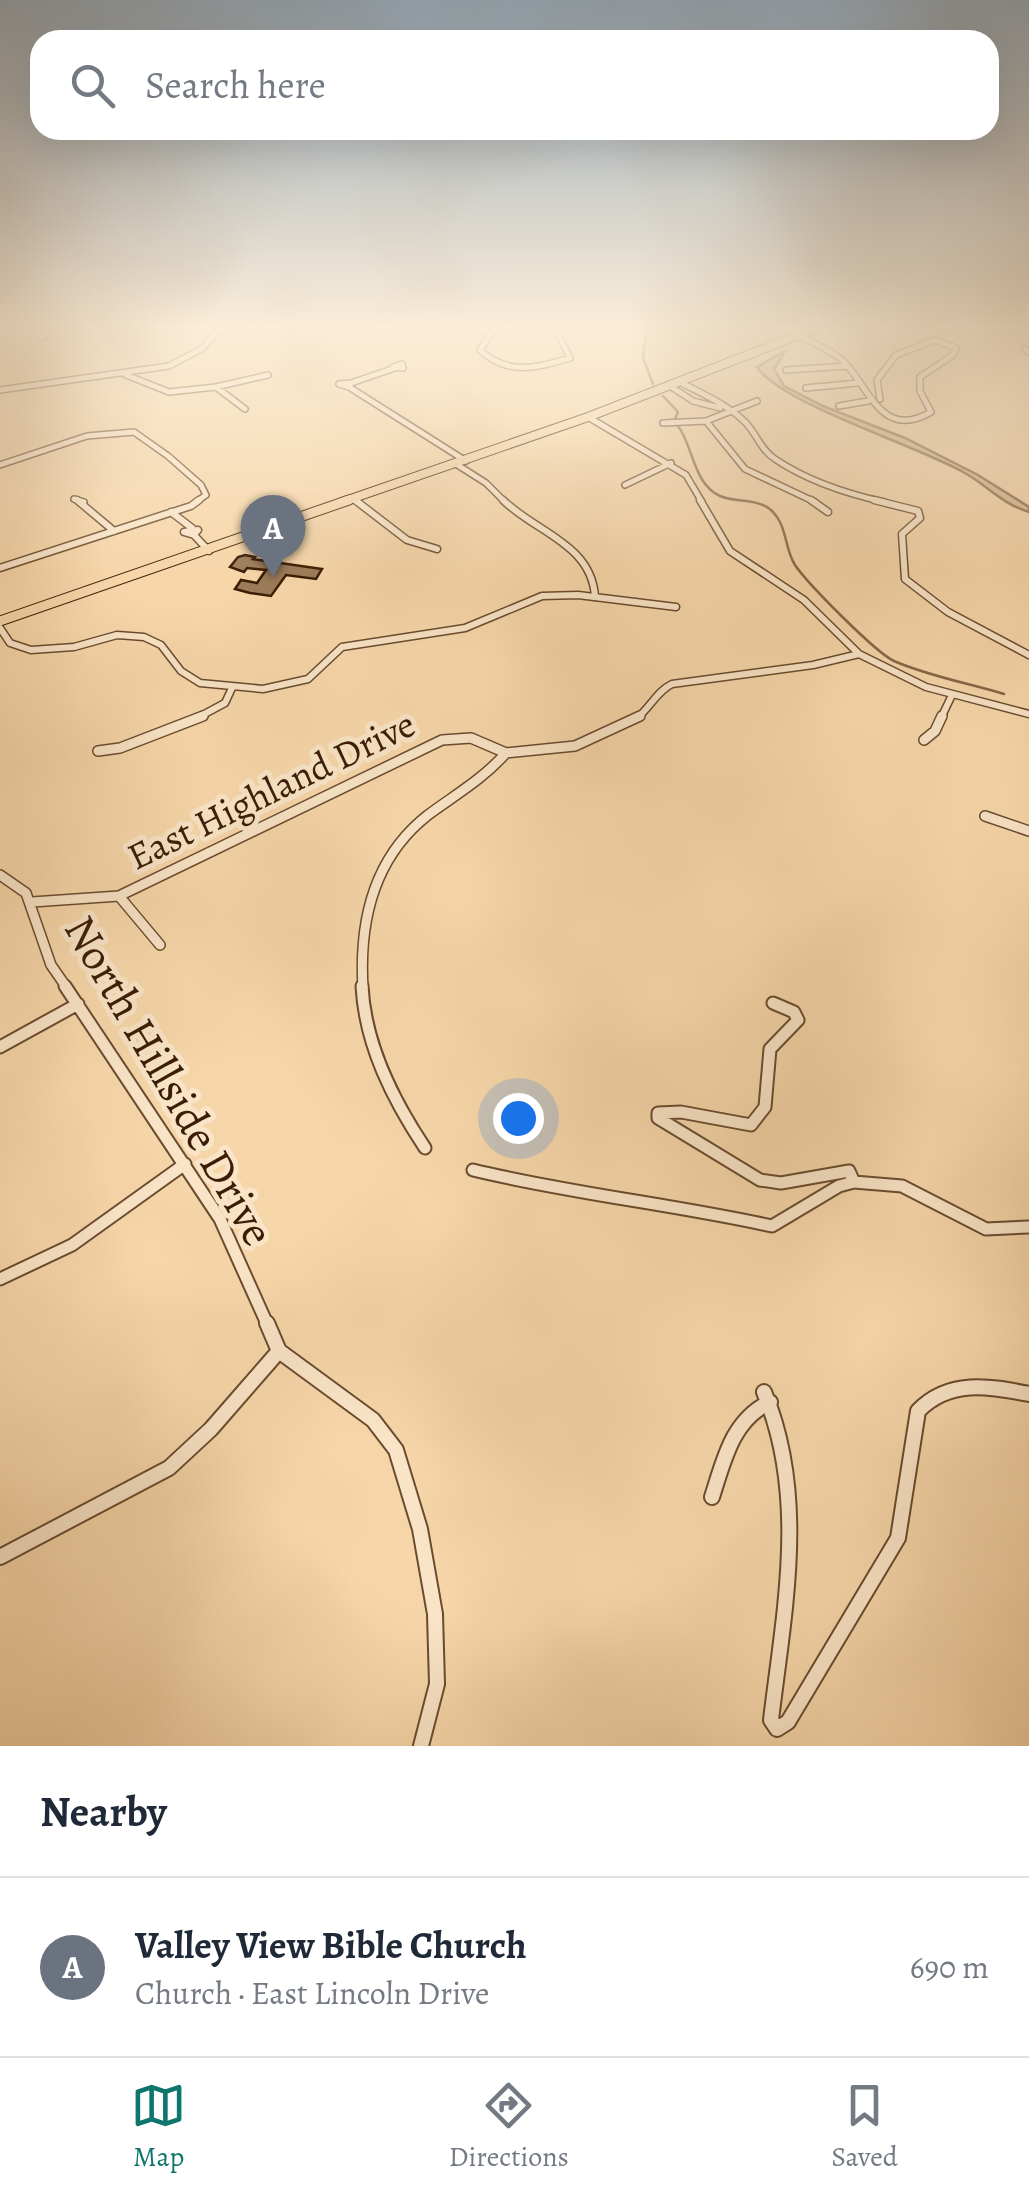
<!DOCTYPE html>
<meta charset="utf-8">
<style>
:root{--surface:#fff;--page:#f2f2f3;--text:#1f2937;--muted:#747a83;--line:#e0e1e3;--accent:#0f766e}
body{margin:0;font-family:Alegreya,serif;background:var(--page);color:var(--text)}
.you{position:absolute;left:518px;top:1118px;width:35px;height:35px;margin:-25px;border:8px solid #fff;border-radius:50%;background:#1a73e8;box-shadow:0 0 0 15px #1a73e833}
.badge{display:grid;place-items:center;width:65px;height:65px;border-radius:50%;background:var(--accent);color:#fff;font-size:32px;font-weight:700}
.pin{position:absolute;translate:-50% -82px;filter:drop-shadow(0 2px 5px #0008)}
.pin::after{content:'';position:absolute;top:52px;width:35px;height:30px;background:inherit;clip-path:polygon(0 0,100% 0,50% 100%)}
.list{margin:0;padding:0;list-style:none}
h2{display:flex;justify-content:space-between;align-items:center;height:130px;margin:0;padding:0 40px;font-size:42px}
h2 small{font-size:32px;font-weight:400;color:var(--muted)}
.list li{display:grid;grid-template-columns:65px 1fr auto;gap:30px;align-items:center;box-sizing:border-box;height:180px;padding:0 40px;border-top:2px solid var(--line)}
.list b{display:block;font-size:38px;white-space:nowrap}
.list p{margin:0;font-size:32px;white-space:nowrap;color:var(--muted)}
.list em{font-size:32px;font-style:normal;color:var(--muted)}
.icon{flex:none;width:55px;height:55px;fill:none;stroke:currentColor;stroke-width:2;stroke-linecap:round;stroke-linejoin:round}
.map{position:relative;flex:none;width:1029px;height:1746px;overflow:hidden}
.search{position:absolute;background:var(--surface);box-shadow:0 10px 40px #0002;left:30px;right:30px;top:30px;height:110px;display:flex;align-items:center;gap:25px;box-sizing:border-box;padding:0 35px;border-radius:30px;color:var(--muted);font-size:38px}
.sheet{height:310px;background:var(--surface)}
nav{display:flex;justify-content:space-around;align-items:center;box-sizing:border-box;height:140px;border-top:2px solid var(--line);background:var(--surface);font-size:28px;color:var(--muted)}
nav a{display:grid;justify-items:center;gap:5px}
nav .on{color:var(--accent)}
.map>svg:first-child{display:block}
.green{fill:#d6b78d;stroke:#886a49;stroke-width:2.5}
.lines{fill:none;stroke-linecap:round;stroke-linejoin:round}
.stream{stroke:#856646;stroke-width:2.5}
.building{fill:#9c7d5a;stroke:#3b1d05;stroke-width:2.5}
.minor-far4-casing{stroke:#6a4b2e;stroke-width:8}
.minor-far3-casing{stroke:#6a4b2e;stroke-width:9}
.minor-far2-casing{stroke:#6a4b2e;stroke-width:12}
.minor-far1-casing{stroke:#6a4b2e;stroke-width:15}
.minor-casing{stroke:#6a4b2e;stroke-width:18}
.major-far1-casing{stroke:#3b1d05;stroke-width:10}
.major-casing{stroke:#3b1d05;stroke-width:11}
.minor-far4{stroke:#f9e4c7;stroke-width:5}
.minor-far3{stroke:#f9e4c7;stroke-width:6}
.minor-far2{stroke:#f9e4c7;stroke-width:9}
.minor-far1{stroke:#f9e4c7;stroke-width:11}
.minor{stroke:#f9e4c7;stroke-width:14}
.major-far1{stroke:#f6d6a9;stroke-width:8}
.major{stroke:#f6d6a9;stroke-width:9}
.labels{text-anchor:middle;stroke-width:10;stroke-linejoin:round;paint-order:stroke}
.street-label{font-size:38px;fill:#3b1d05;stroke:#f9e4c7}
.near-street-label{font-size:45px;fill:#3b1d05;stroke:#f9e4c7}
</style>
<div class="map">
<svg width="1029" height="1746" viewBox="0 0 1029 1746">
<rect width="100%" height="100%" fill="#f6d6a9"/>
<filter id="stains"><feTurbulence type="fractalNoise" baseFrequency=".002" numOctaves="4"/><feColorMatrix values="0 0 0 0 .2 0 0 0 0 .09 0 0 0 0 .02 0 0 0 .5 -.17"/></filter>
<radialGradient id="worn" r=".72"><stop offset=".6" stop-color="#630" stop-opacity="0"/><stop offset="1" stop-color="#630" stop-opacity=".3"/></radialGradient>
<!-- green -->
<path class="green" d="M785 351 774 369 784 386 823 406 905 438 978 475 1029 507V512C1002 504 987 485 963 472 918 446 781 404 757 367Z"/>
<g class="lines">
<!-- stream -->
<path class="stream" d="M647 328 643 358 653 384
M663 396 678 412 675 419
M678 426C693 445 693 484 720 496 736 503 757 498 771 510 788 526 784 548 795 565 808 584 875 652 894 661 928 676 968 683 1004 694"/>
</g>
<!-- building -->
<path class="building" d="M245 555 255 557 253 559 322 569 316 579 286 575 271 596 250 593 235 589 241 580 257 583 266 570 247 568 244 572 230 567 238 557Z"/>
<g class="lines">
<!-- minor-far4 casing -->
<g class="minor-far4-casing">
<path id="minor-far4" d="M35 328 43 338
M494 328 480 350C508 376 536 368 570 358L555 328
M788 328C804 341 826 346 842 360 868 383 880 442 931 412L920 391V377L953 355 956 348 935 340 896 355 877 380 880 399
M1025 349 1029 352
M402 364 403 368 393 367Z
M786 370 848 366
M126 375 169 392 216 387 268 375
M680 382C702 394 729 405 746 423 757 435 761 450 775 459 806 480 848 494 884 502
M351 383 395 368
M351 383 349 387 339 384Z
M670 386 693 401 720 408
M216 387 245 409
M349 387 466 461
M806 388 858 383
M0 390 169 366 203 348 219 328
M839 406 868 401
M588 417 686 475 702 502
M706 421 745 469 815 502
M663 423 706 421 757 401
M456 464 486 483 505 502
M0 465 87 436 134 432 168 456 201 485 206 495 196 502
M625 485 671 463
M74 499 84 502
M355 500 358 502"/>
</g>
<!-- minor-far3 casing -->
<g class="minor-far3-casing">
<path id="minor-far3" d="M77 500 114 531
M355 500 407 540 437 549
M503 500C535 532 592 544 595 597
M700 500 730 551 804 600 859 654 926 687 1029 714
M811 500 828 512
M874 500 918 511 920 518 902 534 905 579 948 612 1029 655
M171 512 192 528
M198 530 194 535 184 532Z
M194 535 209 551
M0 568 191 506 199 500
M0 628 10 643 31 650 74 647 117 635 144 637 161 645 181 671 200 683 263 689 308 679 342 647 465 628 542 596 578 595 676 607
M197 718 225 703 232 688
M637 718C650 708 657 691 672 684L813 665 859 654
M941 718 952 695"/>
</g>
<!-- minor-far2 casing -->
<g class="minor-far2-casing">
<path id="minor-far2" d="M924 740 935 731 942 716
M98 751 120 748 203 716
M506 753 575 746 640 716
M985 816 1029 831
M0 875 26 893 51 965 67 988
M119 896 442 740 471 738 506 753
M32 902 119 896 160 945
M363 988C359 923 373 858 428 815 455 795 483 779 506 753"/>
</g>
<!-- minor-far1 casing -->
<g class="minor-far1-casing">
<path id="minor-far1" d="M65 986 220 1219 268 1326
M362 986C365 1045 393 1100 425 1148
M773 1003 794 1012 798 1020 770 1049 765 1107 751 1125 681 1112 658 1113V1118L760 1180 781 1183 849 1171 854 1182
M0 1047 78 1004
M473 1170C572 1194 673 1204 772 1226L839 1186 854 1182 902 1186 986 1229 1029 1227
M0 1279 72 1245 185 1164"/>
</g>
<!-- minor casing -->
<g class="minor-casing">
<path id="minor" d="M267 1323 279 1351 373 1420 396 1450 420 1529 435 1614 437 1684 421 1746
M764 1392C808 1497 784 1611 771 1720L777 1729 788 1722 898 1538 918 1411C949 1379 989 1386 1029 1394
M712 1497C724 1460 732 1420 770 1402
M0 1557 169 1468 211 1429 279 1351"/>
</g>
<!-- major-far1 casing -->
<g class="major-far1-casing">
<path id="major-far1" d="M342 502 588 417 817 328"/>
</g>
<!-- major casing -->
<g class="major-casing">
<path id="major" d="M0 621 349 500"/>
</g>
<!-- minor-far4 -->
<use href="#minor-far4" class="minor-far4"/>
<!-- minor-far3 -->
<use href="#minor-far3" class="minor-far3"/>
<!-- minor-far2 -->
<use href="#minor-far2" class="minor-far2"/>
<!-- minor-far1 -->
<use href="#minor-far1" class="minor-far1"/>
<!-- minor -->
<use href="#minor" class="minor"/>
<!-- major-far1 -->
<use href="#major-far1" class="major-far1"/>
<!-- major -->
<use href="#major" class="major"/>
</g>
<!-- sky -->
<linearGradient id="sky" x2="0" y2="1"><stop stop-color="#94a8b8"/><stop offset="0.57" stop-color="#fbedd8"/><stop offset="1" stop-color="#fbedd8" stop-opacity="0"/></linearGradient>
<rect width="1029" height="573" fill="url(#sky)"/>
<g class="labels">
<!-- street labels -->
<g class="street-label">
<text transform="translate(271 790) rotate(-26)" y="13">East Highland Drive</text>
</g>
<!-- near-street labels -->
<g class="near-street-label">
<text transform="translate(170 1080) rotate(60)" y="16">North Hillside Drive</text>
</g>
</g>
<rect width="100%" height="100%" filter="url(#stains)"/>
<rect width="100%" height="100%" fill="url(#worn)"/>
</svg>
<div class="you"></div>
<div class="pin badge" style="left:273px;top:577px;background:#6b7280">A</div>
<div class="search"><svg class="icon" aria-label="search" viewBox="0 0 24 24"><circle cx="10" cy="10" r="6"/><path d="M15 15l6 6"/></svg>Search here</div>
</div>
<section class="sheet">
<h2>Nearby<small></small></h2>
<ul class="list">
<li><span class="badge" style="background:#6b7280">A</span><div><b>Valley View Bible Church</b><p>Church · East Lincoln Drive</p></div><em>690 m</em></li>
</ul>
</section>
<nav>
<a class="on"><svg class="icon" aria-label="map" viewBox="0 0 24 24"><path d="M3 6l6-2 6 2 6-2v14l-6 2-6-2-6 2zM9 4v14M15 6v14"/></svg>Map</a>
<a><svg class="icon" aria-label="directions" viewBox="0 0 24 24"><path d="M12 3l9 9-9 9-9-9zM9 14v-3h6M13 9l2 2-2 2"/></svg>Directions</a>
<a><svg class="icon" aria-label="saved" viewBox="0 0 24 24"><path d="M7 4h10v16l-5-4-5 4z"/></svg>Saved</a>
</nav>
